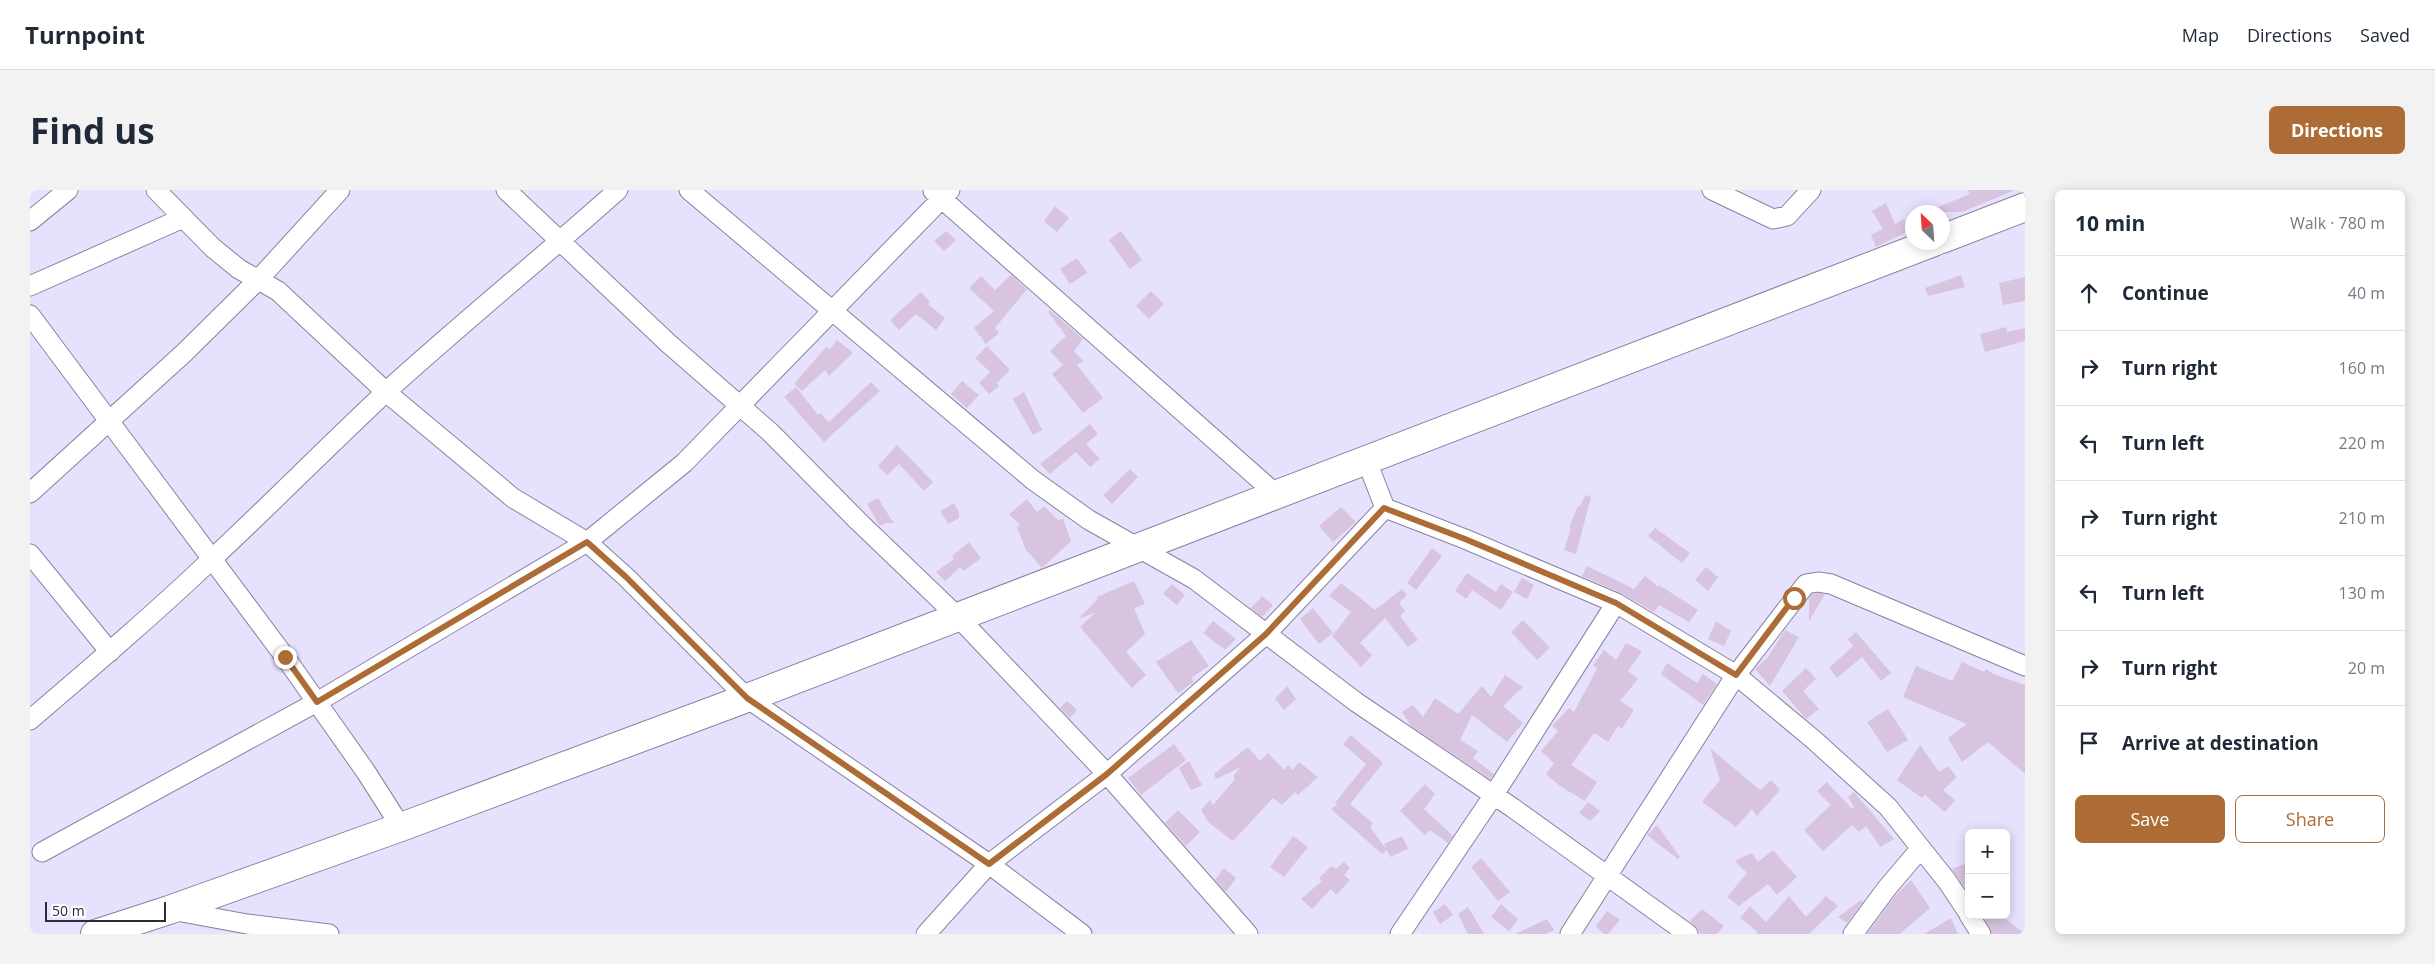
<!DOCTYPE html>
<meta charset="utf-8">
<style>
:root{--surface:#fff;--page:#f2f2f3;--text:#1f2937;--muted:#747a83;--line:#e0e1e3;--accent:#ad6c35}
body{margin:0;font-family:"Open Sans",sans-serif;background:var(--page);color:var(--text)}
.controls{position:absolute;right:15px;bottom:15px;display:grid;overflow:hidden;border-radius:8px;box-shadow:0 2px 12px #0003}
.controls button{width:45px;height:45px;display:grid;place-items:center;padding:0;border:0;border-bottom:1px solid var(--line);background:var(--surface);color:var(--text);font:25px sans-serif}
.compass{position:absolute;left:1875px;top:15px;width:45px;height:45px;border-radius:50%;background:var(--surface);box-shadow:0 2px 12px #0003;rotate:335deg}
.scale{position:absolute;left:15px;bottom:12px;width:121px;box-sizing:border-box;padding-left:5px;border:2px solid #2d2b38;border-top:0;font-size:14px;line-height:18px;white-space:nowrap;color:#2d2b38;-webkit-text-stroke:4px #fff;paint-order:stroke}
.stop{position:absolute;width:15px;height:15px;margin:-11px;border:4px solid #ad6c35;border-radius:50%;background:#fff}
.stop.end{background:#ad6c35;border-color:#fff;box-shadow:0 1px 5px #0008}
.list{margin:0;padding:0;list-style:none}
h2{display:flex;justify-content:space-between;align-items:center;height:65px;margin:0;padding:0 20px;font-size:21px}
h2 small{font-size:16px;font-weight:400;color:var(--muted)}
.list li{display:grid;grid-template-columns:32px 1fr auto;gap:15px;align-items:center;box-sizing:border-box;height:75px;padding:0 20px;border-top:1px solid var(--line)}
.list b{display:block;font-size:19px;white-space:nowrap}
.list em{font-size:16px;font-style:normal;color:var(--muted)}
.actions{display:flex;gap:10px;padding:15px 20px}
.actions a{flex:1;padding:11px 0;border:1px solid var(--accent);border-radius:8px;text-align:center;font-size:18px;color:var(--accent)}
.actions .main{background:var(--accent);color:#fff}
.icon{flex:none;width:28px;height:28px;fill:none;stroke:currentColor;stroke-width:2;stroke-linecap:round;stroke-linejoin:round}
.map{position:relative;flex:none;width:1995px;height:744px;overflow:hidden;border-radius:8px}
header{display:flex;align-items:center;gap:30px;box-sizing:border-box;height:70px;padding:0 25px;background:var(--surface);border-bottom:1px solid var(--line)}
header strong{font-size:24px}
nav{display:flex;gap:28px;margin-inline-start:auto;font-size:18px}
.intro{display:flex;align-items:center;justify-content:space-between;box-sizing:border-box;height:120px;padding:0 30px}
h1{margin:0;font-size:35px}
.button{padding:12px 22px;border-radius:8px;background:var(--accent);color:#fff;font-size:18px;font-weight:700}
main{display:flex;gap:30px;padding:0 30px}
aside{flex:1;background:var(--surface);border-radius:8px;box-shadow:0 2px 12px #0003}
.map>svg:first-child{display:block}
.building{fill:#d8c4de}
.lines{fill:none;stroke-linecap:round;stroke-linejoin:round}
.street-casing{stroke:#8882a1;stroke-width:21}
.highway-casing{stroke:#8882a1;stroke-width:30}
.street{stroke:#fff;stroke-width:19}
.highway{stroke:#fff;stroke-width:28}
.route{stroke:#ad6c35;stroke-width:6}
</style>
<header>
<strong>Turnpoint</strong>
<nav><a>Map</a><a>Directions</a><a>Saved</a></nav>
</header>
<div class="intro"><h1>Find us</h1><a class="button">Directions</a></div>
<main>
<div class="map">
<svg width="1995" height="744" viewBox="0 0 1995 744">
<rect width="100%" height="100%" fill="#e6e1fc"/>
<!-- building -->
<path class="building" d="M1938 0H1985L1932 22H1896L1940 4Z
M1856 13 1865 34 1874 29 1879 41 1846 57 1841 45 1853 39 1842 21Z
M1025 16 1039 28 1027 42 1014 31Z
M916 41 926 50 914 61 904 51Z
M1091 41 1112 70 1100 79 1079 50Z
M1047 68 1057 83 1040 94 1030 79Z
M981 85 997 99 965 138 969 143 956 154 944 138 964 121 939 98 951 86 965 100Z
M1931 85 1935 97 1898 106 1895 98Z
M1995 87V111L1973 115 1969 93Z
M1121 101 1134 114 1119 129 1106 116Z
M891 102 900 112 898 114 915 128 906 140 886 124 869 140 860 130Z
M1020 120 1053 149 1044 161 1053 171 1047 175 1073 208 1053 223 1022 184 1033 175 1020 161 1036 146 1018 122Z
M1976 137 1977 142 1995 138V151L1955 162 1950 144Z
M807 150 823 163 799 186 795 180 772 201 764 194 796 157 800 159Z
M957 156 980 180 967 193 969 196 959 204 949 193 960 182 945 168Z
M932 191 949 205 937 218 921 204Z
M841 192 850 201 794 252 754 207 766 197 788 225 790 223 799 232Z
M994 202 1012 240 1003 245 983 209Z
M1060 234 1068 244 1056 254 1070 269 1060 277 1046 262 1020 284 1010 274Z
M867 255 903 292 894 301 869 274 857 285 848 276Z
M1100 279 1108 287 1082 314 1073 305Z
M1556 305 1561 307 1546 364 1534 360 1541 338 1539 337 1548 316H1550Z
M848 308 861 329 864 333H856L850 336 837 314Z
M997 309 1007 322 1014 316 1028 330 1033 329 1041 351 1012 378 996 360 987 337 990 335 979 324Z
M924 313 929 322V328L918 334 910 321Z
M1311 317 1326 332 1303 352 1289 336Z
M1625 338 1660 363 1652 373 1618 346Z
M939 352 951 368 934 381 930 377 915 391 906 382 924 369 922 366Z
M1402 358 1412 366 1386 400 1377 393Z
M1557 376 1604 399 1615 386 1628 397 1629 395 1668 420 1659 432 1629 415 1624 422 1591 403 1552 386Z
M1676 377 1688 387 1678 401 1665 390Z
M1437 383 1466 402 1471 394 1483 402 1471 420 1442 400 1436 409 1425 401Z
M1492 388 1504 395 1497 409 1484 402Z
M1104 391 1115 414 1104 418 1115 444 1096 462 1116 485 1102 498 1050 437 1065 423 1048 429 1068 409 1067 407Z
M1311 393 1345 420 1372 399 1377 405 1369 413 1375 421 1370 426 1388 450 1378 457 1355 428 1330 453 1342 465 1331 477 1302 446 1321 422 1299 406Z
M1142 394 1155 405 1147 415 1133 404Z
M1788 403 1795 404 1779 431V408L1782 404Z
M1232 406 1243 415 1232 427 1221 418Z
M1283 418 1303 443 1289 454 1270 429Z
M1493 430 1520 458 1507 470 1481 442Z
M1183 431 1206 449 1195 460 1173 443Z
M1686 431 1701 441 1694 456 1678 449Z
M1755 440 1769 447 1740 496 1725 479 1738 467Z
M1826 442 1861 483 1851 491 1832 467 1807 488 1799 478 1823 456 1818 449Z
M1161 450 1179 476 1161 488 1164 492 1148 503 1126 472Z
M1596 453 1612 461 1598 481 1608 489 1590 511 1604 520 1592 539 1588 536 1578 552 1564 543 1541 575 1567 592 1555 611 1530 596 1516 584 1524 573 1511 561 1528 541 1522 536 1539 518 1544 522 1567 479 1563 475 1574 460 1586 470Z
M1932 472 1954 482 1956 479 1963 484 1995 495V584L1958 552 1932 572 1918 548 1937 534 1873 507 1886 476 1922 491Z
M1637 473 1667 493 1673 484 1687 494 1673 515 1631 484Z
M1776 478 1786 489 1773 501 1789 519 1776 529 1752 501Z
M1475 485 1493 497 1473 516 1493 533 1477 552 1442 525 1430 550 1448 561 1443 568 1464 584 1460 589 1381 536 1372 522 1383 515 1393 527 1405 508 1428 524 1452 496 1461 507Z
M1257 496 1266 509 1254 520 1245 509Z
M1037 511 1047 520 1040 528 1030 518Z
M1858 519 1878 550 1857 562 1837 532Z
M1321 545 1353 573 1320 614 1343 633 1340 637 1357 660 1352 664 1301 619 1307 615 1305 613 1336 574 1313 554Z
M1144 554 1156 570 1111 605 1098 588Z
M1890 555 1909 582 1918 576 1927 587 1913 600 1925 610 1915 622 1895 605 1892 608 1867 590Z
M1218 557 1230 571 1238 563 1254 580 1258 575 1263 580 1269 572 1288 587 1268 605 1265 602 1252 615 1243 608 1203 651 1178 632 1171 620 1180 610 1183 615 1205 589 1203 586 1211 577 1186 589 1184 584Z
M1680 558 1730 600 1741 590 1750 600 1727 626 1722 619 1706 637 1672 612 1690 590Z
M1159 571 1172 595 1161 600 1149 578Z
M1797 592 1822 619 1824 617 1818 607 1824 602 1864 649 1850 657 1836 636 1829 642 1822 635 1793 661 1774 640 1801 615 1787 601Z
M1395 594 1405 604 1394 619 1423 646 1418 653 1400 640 1395 645 1370 621Z
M1558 612 1570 621 1560 631 1549 623Z
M1148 620 1170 642 1156 656 1135 633Z
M1627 635 1650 667 1648 669 1617 645Z
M1263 646 1278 657 1254 687 1240 677Z
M1372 646 1378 659 1360 667 1354 654Z
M1743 660 1767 687 1747 705 1738 694 1709 716 1697 707 1717 683 1705 671 1722 663 1728 672Z
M1451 668 1480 702 1468 711 1441 677Z
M1314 672 1320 678 1314 685 1320 690 1306 705 1301 699 1282 719 1271 709 1292 691 1289 688 1301 676 1306 679Z
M1939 672V703L1922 679Z
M1194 678 1206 688 1196 702 1185 690Z
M1881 690 1900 718 1870 744H1837L1866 705Z
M1759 706 1776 727 1796 706 1808 716 1779 744H1726L1728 742 1710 728 1720 716 1736 732Z
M1831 710 1833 712 1817 733 1808 727Z
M1415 714 1423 725 1410 734 1403 722Z
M1471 714 1488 729 1479 741 1461 727Z
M1438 717 1454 744H1438L1428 724Z
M1672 719 1694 736 1687 744H1671L1660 731Z
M1577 721 1590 730 1578 744H1574L1566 736Z
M1952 725H1971L1995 744H1962Z
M1921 728 1928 744H1894Z
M1517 729 1524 740 1516 744H1485Z"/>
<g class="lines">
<!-- street casing -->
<g class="street-casing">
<path id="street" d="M126 0 183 58 209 79 248 101 356 202 483 308 557 352 596 387 717 508 959 674 1052 744
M476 0 638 153 741 243 828 331 928 427 1077 584 1218 744
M659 0 1003 290 1059 330 1164 389 1326 512 1483 618 1658 744
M1682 0 1743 29 1757 26 1781 0
M903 1 1247 305
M0 31 38 0
M0 96 153 28
M0 125 255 467 336 582 371 637
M0 303 154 163 228 90 310 0
M1355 318 1435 349 1586 413 1706 485 1784 550 1858 617 1917 691 1939 724
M0 364 80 462
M0 530C62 477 123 425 182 369 241 314 298 256 357 201 433 132 512 68 588 0
M12 662 287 512 557 352 654 273 920 0
M141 720 217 734 299 744
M1939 725 1951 744
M896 744 959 674 1077 584 1236 444 1355 318 1336 269
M1370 744 1463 606 1586 413
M1540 744 1706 485 1776 394 1788 392 1801 394 1995 476
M1823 744 1857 698 1891 658"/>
</g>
<!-- highway casing -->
<g class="highway-casing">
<path id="highway" d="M1912 49 1995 17
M65 744 139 720 371 637 717 508 1904 52"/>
</g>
<!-- street -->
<use href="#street" class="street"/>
<!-- highway -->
<use href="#highway" class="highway"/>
</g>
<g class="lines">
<!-- route -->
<path class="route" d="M255 467 287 512 557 352 596 387 717 508 959 674 1077 584 1236 444 1354 318 1435 349 1586 413 1706 485 1764 408"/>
</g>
</svg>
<div class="controls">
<button>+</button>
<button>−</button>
</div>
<svg class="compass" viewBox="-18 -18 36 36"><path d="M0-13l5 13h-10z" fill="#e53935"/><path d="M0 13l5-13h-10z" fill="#747a83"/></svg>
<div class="scale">50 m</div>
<div class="stop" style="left:1764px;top:408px"></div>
<div class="stop end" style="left:255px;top:467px"></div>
</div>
<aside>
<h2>10 min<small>Walk · 780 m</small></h2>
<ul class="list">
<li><svg class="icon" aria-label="ahead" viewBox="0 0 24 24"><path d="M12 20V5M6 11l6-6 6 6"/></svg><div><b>Continue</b></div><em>40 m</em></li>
<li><svg class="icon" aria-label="right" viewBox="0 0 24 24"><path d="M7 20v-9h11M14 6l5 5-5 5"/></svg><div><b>Turn right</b></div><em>160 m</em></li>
<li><svg class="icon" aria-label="left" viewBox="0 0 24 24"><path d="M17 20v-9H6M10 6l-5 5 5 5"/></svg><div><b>Turn left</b></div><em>220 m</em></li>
<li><svg class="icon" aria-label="right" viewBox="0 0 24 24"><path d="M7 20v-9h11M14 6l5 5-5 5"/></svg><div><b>Turn right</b></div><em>210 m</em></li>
<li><svg class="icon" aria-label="left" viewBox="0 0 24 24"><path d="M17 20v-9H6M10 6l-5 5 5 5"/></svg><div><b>Turn left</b></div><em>130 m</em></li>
<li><svg class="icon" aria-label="right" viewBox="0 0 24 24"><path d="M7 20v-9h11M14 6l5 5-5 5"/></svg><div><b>Turn right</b></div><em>20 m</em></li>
<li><svg class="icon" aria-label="arrive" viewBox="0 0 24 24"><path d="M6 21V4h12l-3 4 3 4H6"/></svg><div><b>Arrive at destination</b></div></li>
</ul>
<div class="actions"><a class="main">Save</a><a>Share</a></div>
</aside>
</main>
